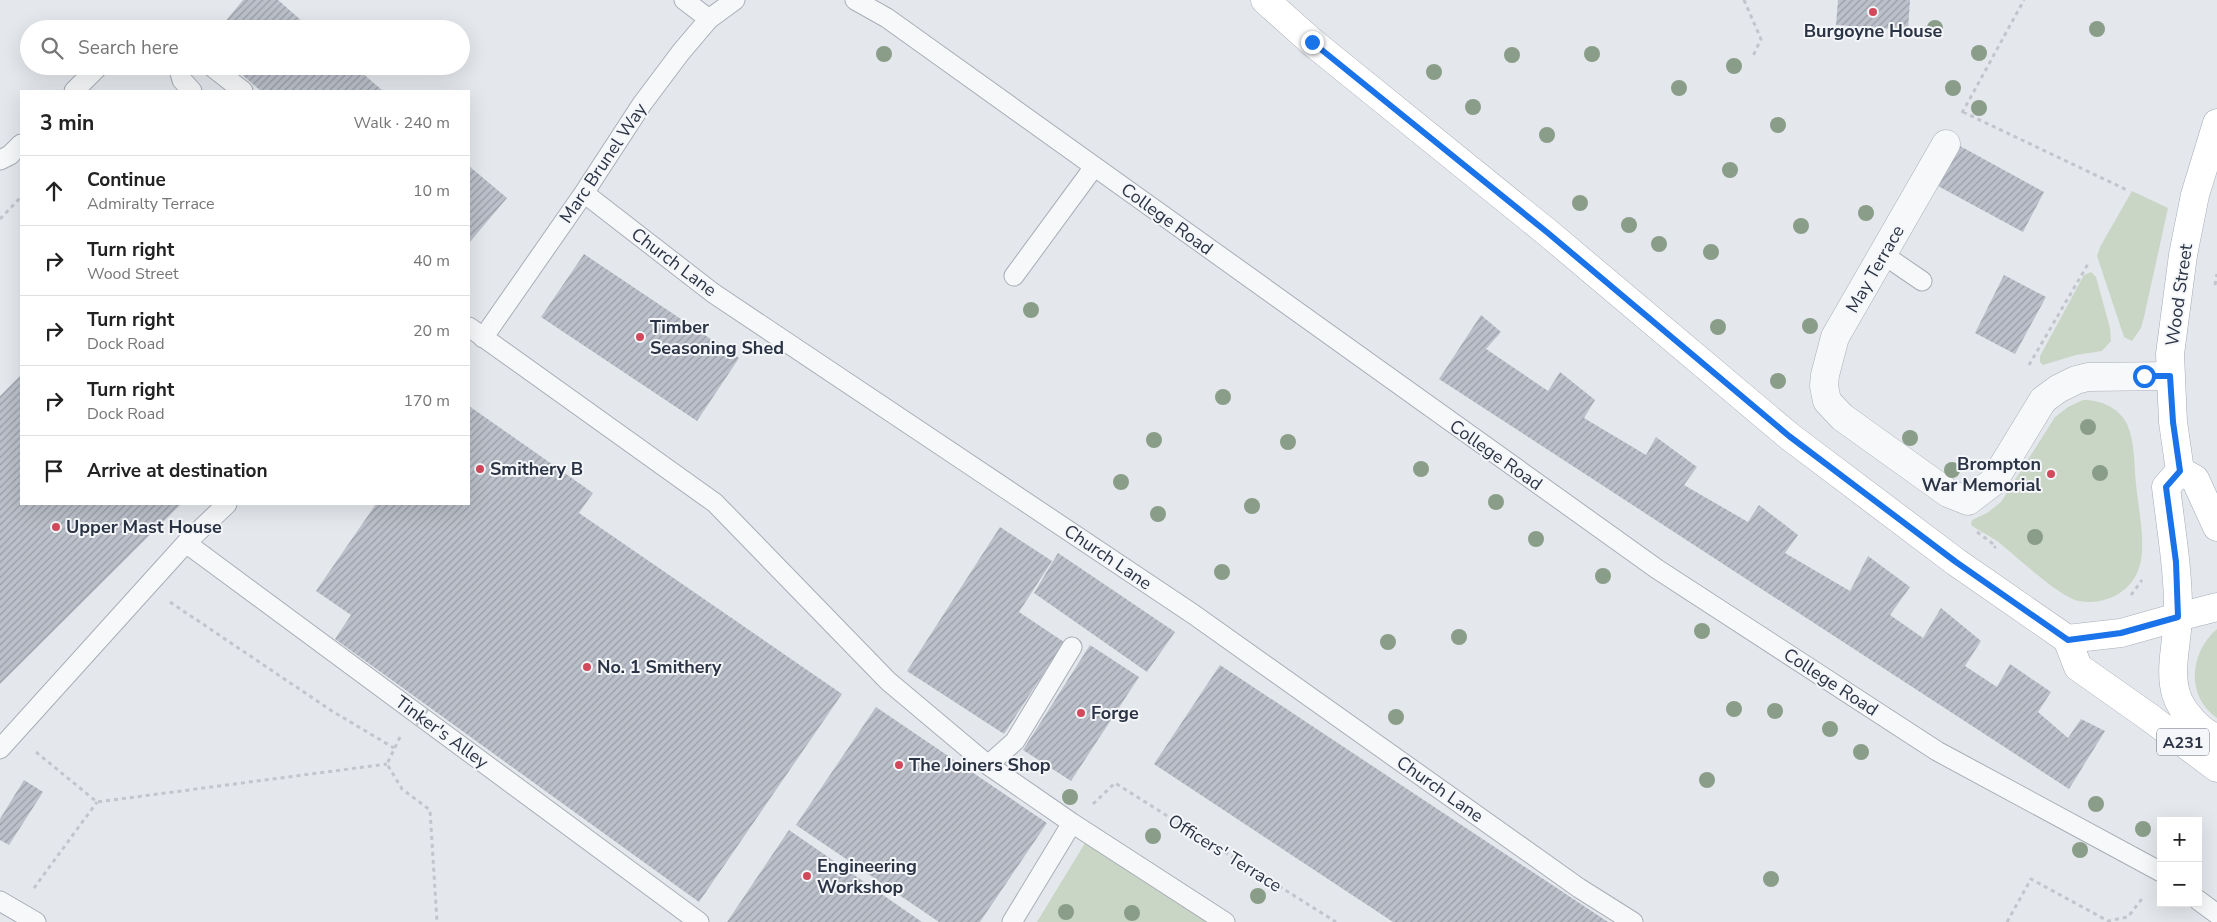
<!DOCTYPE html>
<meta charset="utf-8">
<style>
:root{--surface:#fff;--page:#f6f6f6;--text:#222;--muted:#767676;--line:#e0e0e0}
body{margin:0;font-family:"Nunito Sans",sans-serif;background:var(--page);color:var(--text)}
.controls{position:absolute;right:15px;bottom:15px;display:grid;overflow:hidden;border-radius:0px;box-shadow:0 5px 20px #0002}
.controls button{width:45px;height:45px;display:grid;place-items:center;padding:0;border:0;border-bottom:1px solid var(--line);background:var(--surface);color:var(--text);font:25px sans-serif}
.stop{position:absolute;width:15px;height:15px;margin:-11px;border:4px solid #1a73e8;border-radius:50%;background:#fff}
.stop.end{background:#1a73e8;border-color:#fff;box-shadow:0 1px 5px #0008}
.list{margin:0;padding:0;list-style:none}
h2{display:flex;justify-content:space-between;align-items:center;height:65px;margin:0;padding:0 20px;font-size:21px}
h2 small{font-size:16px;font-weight:400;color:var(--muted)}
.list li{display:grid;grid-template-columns:32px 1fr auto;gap:15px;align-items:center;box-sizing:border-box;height:70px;padding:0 20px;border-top:1px solid var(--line)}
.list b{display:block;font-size:19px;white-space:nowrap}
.list p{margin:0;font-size:16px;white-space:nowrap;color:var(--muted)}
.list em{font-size:16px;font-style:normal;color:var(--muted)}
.icon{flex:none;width:28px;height:28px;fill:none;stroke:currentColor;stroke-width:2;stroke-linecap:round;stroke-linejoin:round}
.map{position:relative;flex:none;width:2217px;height:922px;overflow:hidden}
.search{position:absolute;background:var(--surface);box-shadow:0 5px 20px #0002;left:20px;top:20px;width:450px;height:55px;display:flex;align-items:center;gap:12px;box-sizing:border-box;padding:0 18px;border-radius:28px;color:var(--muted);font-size:19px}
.panel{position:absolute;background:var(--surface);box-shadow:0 5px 20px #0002;left:20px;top:90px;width:450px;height:415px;border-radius:0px}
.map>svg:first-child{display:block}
.grass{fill:#c9d6c5}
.building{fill:url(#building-hatch)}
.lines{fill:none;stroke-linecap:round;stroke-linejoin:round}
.lane-casing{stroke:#a9aeb7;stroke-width:21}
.street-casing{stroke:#a9aeb7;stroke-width:29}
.secondary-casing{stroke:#a9aeb7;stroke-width:29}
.primary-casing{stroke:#a3abb8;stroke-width:29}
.path{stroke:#c2c5cb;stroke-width:3;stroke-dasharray:4 4;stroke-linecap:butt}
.lane{stroke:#f7f8fa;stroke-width:19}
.street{stroke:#f7f8fa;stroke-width:28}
.secondary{stroke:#fff;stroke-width:28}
.primary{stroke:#fff;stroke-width:28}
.path-bridge{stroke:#c2c5cb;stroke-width:3;stroke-dasharray:4 4;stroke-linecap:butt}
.tree{fill:#899d89}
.route{stroke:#1a73e8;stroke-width:6}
.poi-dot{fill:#d1495b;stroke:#f4f6f9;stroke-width:2}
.labels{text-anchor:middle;stroke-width:4;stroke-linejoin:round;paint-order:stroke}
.shield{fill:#f4f6f9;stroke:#676e7b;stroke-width:1}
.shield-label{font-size:16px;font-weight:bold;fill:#2b3445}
.poi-label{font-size:18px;font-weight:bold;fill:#2b3445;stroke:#f4f6f9;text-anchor:start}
.street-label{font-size:18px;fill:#2b3445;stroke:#f4f6f9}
</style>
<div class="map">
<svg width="2217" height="922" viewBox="0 0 2217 922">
<defs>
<pattern id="building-hatch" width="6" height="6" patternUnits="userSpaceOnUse" patternTransform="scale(1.25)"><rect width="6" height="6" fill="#bbc0ca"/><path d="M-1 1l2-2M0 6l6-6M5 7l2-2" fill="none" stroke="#989da6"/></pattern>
</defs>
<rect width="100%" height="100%" fill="#e4e7ec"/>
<!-- grass -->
<path class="grass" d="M2132 191 2168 208 2144 317 2141 328 2132 341 2124 337 2097 256 2100 247Z
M2091 272 2096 277 2110 328 2111 341 2102 351 2076 355 2043 365 2040 362V356L2084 275Z
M2083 400C2099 399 2120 408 2127 424 2135 441 2134 465 2136 484 2138 507 2145 536 2141 560 2136 590 2108 606 2079 601 2059 597 2015 555 1997 541 1988 535 1979 531 1971 525L1972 520 1987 513 2001 502 2055 417 2068 407Z
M2217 629V718C2185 696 2190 652 2217 629Z
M1085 843 1208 922H1037Z"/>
<!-- building -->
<path class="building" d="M243 0H278L311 29H219Z
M1838 0H1910L1908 30 1836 25Z
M232 66H354L383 91H261Z
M1960 146 2044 192 2023 232 1938 186Z
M469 166 507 198 469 243Z
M584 254 739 358 697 421 541 317Z
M2004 275 2046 297 2015 354 1975 333Z
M1481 315 1501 332 1486 349 1548 391 1560 372 1595 400 1584 418 1646 455 1656 437 1697 467 1684 485 1748 522 1759 505 1798 535 1785 553 1850 591 1868 556 1910 587 1890 615 1923 638 1941 608 1981 641 1965 666 1997 687 2010 664 2051 692 2038 712 2068 738 2081 719 2105 731 2069 789 1439 379Z
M21 375V504H181L0 684V396Z
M469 406 593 493 579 513 842 694 699 902 335 639 351 615 316 591 376 504H469Z
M1000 527 1052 561 1019 612 1064 642 1004 734 907 671Z
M1058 553 1175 632 1147 672 1034 593Z
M1090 645 1139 677 1071 781 1023 750Z
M1220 665 1608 922H1393L1154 764Z
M876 707 1047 823 980 922H939L796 825Z
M24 780 43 792 9 845 0 840V819Z
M789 830 922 922H727Z"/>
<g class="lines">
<!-- lane casing -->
<g class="lane-casing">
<path id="lane" d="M684 0 709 19
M855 0 887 18 1657 569 1937 751 2161 872
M178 66 182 80 192 91
M211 66 243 91
M74 91 99 66
M0 160 10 155 21 144
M584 193 713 293 1193 614 1579 888 1633 922
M1884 255 1922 281
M1014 276 1094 167
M469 327 715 503 888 681 988 765 1072 823 1225 922
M483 338 584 193 642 104 681 52 709 19 735 0
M186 543 699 922
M0 749 186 543 227 504
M988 765 1015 741 1072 647
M2198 900 2217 914
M0 901 36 922
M1012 922 1072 823"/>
</g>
<!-- street casing -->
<g class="street-casing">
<path id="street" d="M1946 144 1835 337 1825 375 1824 386 1827 401 1842 417 1948 493 1968 501 1993 482 2043 400 2058 389 2076 380 2088 377 2170 376"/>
</g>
<!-- secondary casing -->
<g class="secondary-casing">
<path id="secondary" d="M1265 0 1312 42 1548 233 1789 436 1956 562 2067 639 2078 667 2149 717
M2067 639 2121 633 2178 617"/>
</g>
<!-- primary casing -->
<g class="primary-casing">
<path id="primary" d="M2180 471 2173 422 2170 354 2183 255 2195 195 2217 123
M2180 471 2166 487C2171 530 2179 574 2178 618 2177 642 2169 670 2176 694 2181 711 2201 733 2217 738
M2180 471 2195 479 2217 527
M2178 617 2217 607
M2149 717 2217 768"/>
</g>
<!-- path -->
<path class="path" d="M1744 0 1761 39 1753 56
M1963 112 2127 190
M1962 113 2024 0
M0 219 21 197
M2215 285 2217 274
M2029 365 2088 264
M1977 532 1996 546 1994 548
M2131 595 2142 580
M170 602 332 711 394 748
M400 737 387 764 402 789 430 810 437 922
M36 752 97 802 387 764
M1093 804 1115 783 1336 922
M34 888 97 802
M2007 922 2031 879 2108 921 2128 917 2144 896"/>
<!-- lane -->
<use href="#lane" class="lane"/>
<!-- street -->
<use href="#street" class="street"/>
<!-- secondary -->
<use href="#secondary" class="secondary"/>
<!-- primary -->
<use href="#primary" class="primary"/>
<!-- path-bridge -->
<path class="path-bridge" d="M416 726 429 708"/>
</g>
<!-- trees -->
<g class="tree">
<circle cx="1935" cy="28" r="8"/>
<circle cx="2097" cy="29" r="8"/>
<circle cx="1979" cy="53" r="8"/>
<circle cx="884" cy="54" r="8"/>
<circle cx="1592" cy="54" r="8"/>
<circle cx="1512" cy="55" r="8"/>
<circle cx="1734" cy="66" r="8"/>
<circle cx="1434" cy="72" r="8"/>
<circle cx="1679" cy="88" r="8"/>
<circle cx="1953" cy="88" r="8"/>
<circle cx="1473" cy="107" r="8"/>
<circle cx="1979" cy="108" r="8"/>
<circle cx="1778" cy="125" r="8"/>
<circle cx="1547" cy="135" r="8"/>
<circle cx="1730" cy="170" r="8"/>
<circle cx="1580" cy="203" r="8"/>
<circle cx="1866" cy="213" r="8"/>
<circle cx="1629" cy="225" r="8"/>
<circle cx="1801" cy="226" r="8"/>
<circle cx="1659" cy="244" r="8"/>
<circle cx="1711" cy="252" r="8"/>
<circle cx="1031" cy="310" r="8"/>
<circle cx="1810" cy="326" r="8"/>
<circle cx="1718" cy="327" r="8"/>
<circle cx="1778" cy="381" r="8"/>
<circle cx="1223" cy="397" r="8"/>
<circle cx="2088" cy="427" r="8"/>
<circle cx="1910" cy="438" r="8"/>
<circle cx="1154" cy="440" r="8"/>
<circle cx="1288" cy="442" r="8"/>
<circle cx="1421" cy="469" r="8"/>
<circle cx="1952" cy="470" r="8"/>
<circle cx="2100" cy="473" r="8"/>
<circle cx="1121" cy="482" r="8"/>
<circle cx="1496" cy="502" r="8"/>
<circle cx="1252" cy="506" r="8"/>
<circle cx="1158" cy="514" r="8"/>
<circle cx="2035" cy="537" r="8"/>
<circle cx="1536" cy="539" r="8"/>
<circle cx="1222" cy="572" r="8"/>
<circle cx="1603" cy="576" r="8"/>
<circle cx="1702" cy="631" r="8"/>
<circle cx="1459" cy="637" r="8"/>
<circle cx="1388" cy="642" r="8"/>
<circle cx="1734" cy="709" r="8"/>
<circle cx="1775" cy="711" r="8"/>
<circle cx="1396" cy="717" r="8"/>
<circle cx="1830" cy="729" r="8"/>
<circle cx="1861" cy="752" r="8"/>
<circle cx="1707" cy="780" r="8"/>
<circle cx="1070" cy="797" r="8"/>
<circle cx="2096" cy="804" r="8"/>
<circle cx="2143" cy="829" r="8"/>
<circle cx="1153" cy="836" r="8"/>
<circle cx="2080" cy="850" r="8"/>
<circle cx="1771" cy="879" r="8"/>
<circle cx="1258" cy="896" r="8"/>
<circle cx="1066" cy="912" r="8"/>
<circle cx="1132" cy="913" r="8"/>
</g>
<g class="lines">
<!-- route -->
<path class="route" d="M1312 42 1548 233 1789 436 1956 562 2068 640 2121 633 2178 617 2176 562 2166 487 2180 471 2173 422 2170 376H2144"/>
</g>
<!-- markers -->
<g class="poi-dot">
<circle cx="1873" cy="12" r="5"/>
<circle cx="640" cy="337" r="5"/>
<circle cx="480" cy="469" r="5"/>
<circle cx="2051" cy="474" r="5"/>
<circle cx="56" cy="527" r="5"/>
<circle cx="587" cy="667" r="5"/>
<circle cx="1081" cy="713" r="5"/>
<circle cx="899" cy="765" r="5"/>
<circle cx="807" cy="876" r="5"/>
</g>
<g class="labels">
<!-- shield labels -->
<rect class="shield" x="2157" y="728.5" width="52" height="27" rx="4"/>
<g class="shield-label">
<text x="2183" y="748">A231</text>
</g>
<!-- poi labels -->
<g class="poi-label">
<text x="1873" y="37" text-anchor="middle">Burgoyne House</text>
<text x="650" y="333">Timber<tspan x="650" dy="21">Seasoning Shed</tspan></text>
<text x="2041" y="470" text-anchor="end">Brompton<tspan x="2041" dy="21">War Memorial</tspan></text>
<text x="490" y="475">Smithery B</text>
<text x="66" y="533">Upper Mast House</text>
<text x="597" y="673">No. 1 Smithery</text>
<text x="1091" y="719">Forge</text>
<text x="909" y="771">The Joiners Shop</text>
<text x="817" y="872">Engineering<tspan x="817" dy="21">Workshop</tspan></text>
</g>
<!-- street labels -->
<g class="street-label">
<text transform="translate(603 163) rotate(-56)" y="6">Marc Brunel Way</text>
<text transform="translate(1167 219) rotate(36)" y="6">College Road</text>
<text transform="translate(674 262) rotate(37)" y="6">Church Lane</text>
<text transform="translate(1875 269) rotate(-60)" y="6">May Terrace</text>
<text transform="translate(2179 295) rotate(-82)" y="6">Wood Street</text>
<text transform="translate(1496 455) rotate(35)" y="6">College Road</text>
<text transform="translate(1108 557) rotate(34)" y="6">Church Lane</text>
<text transform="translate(1831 682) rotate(33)" y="6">College Road</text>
<text transform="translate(442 732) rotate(36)" y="6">Tinker's Alley</text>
<text transform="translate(1440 789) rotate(35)" y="6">Church Lane</text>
<text transform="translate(1225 853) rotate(32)" y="6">Officers' Terrace</text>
</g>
</g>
</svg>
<div class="controls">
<button>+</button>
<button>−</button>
</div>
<div class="stop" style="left:2144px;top:376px"></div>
<div class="stop end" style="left:1312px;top:42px"></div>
<div class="search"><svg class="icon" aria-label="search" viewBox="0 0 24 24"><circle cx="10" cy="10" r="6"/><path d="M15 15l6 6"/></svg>Search here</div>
<section class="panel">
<h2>3 min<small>Walk · 240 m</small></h2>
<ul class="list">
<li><svg class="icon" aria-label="ahead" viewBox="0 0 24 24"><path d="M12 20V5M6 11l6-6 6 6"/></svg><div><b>Continue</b><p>Admiralty Terrace</p></div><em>10 m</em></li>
<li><svg class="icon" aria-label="right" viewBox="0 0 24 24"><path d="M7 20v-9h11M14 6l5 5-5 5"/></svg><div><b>Turn right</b><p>Wood Street</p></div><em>40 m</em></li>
<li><svg class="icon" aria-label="right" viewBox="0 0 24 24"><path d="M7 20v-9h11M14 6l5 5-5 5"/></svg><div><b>Turn right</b><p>Dock Road</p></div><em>20 m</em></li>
<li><svg class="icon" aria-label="right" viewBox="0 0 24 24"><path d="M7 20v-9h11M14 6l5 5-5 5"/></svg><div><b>Turn right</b><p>Dock Road</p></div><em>170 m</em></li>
<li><svg class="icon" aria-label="arrive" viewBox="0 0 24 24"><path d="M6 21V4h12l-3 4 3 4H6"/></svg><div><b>Arrive at destination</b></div></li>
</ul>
</section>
</div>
